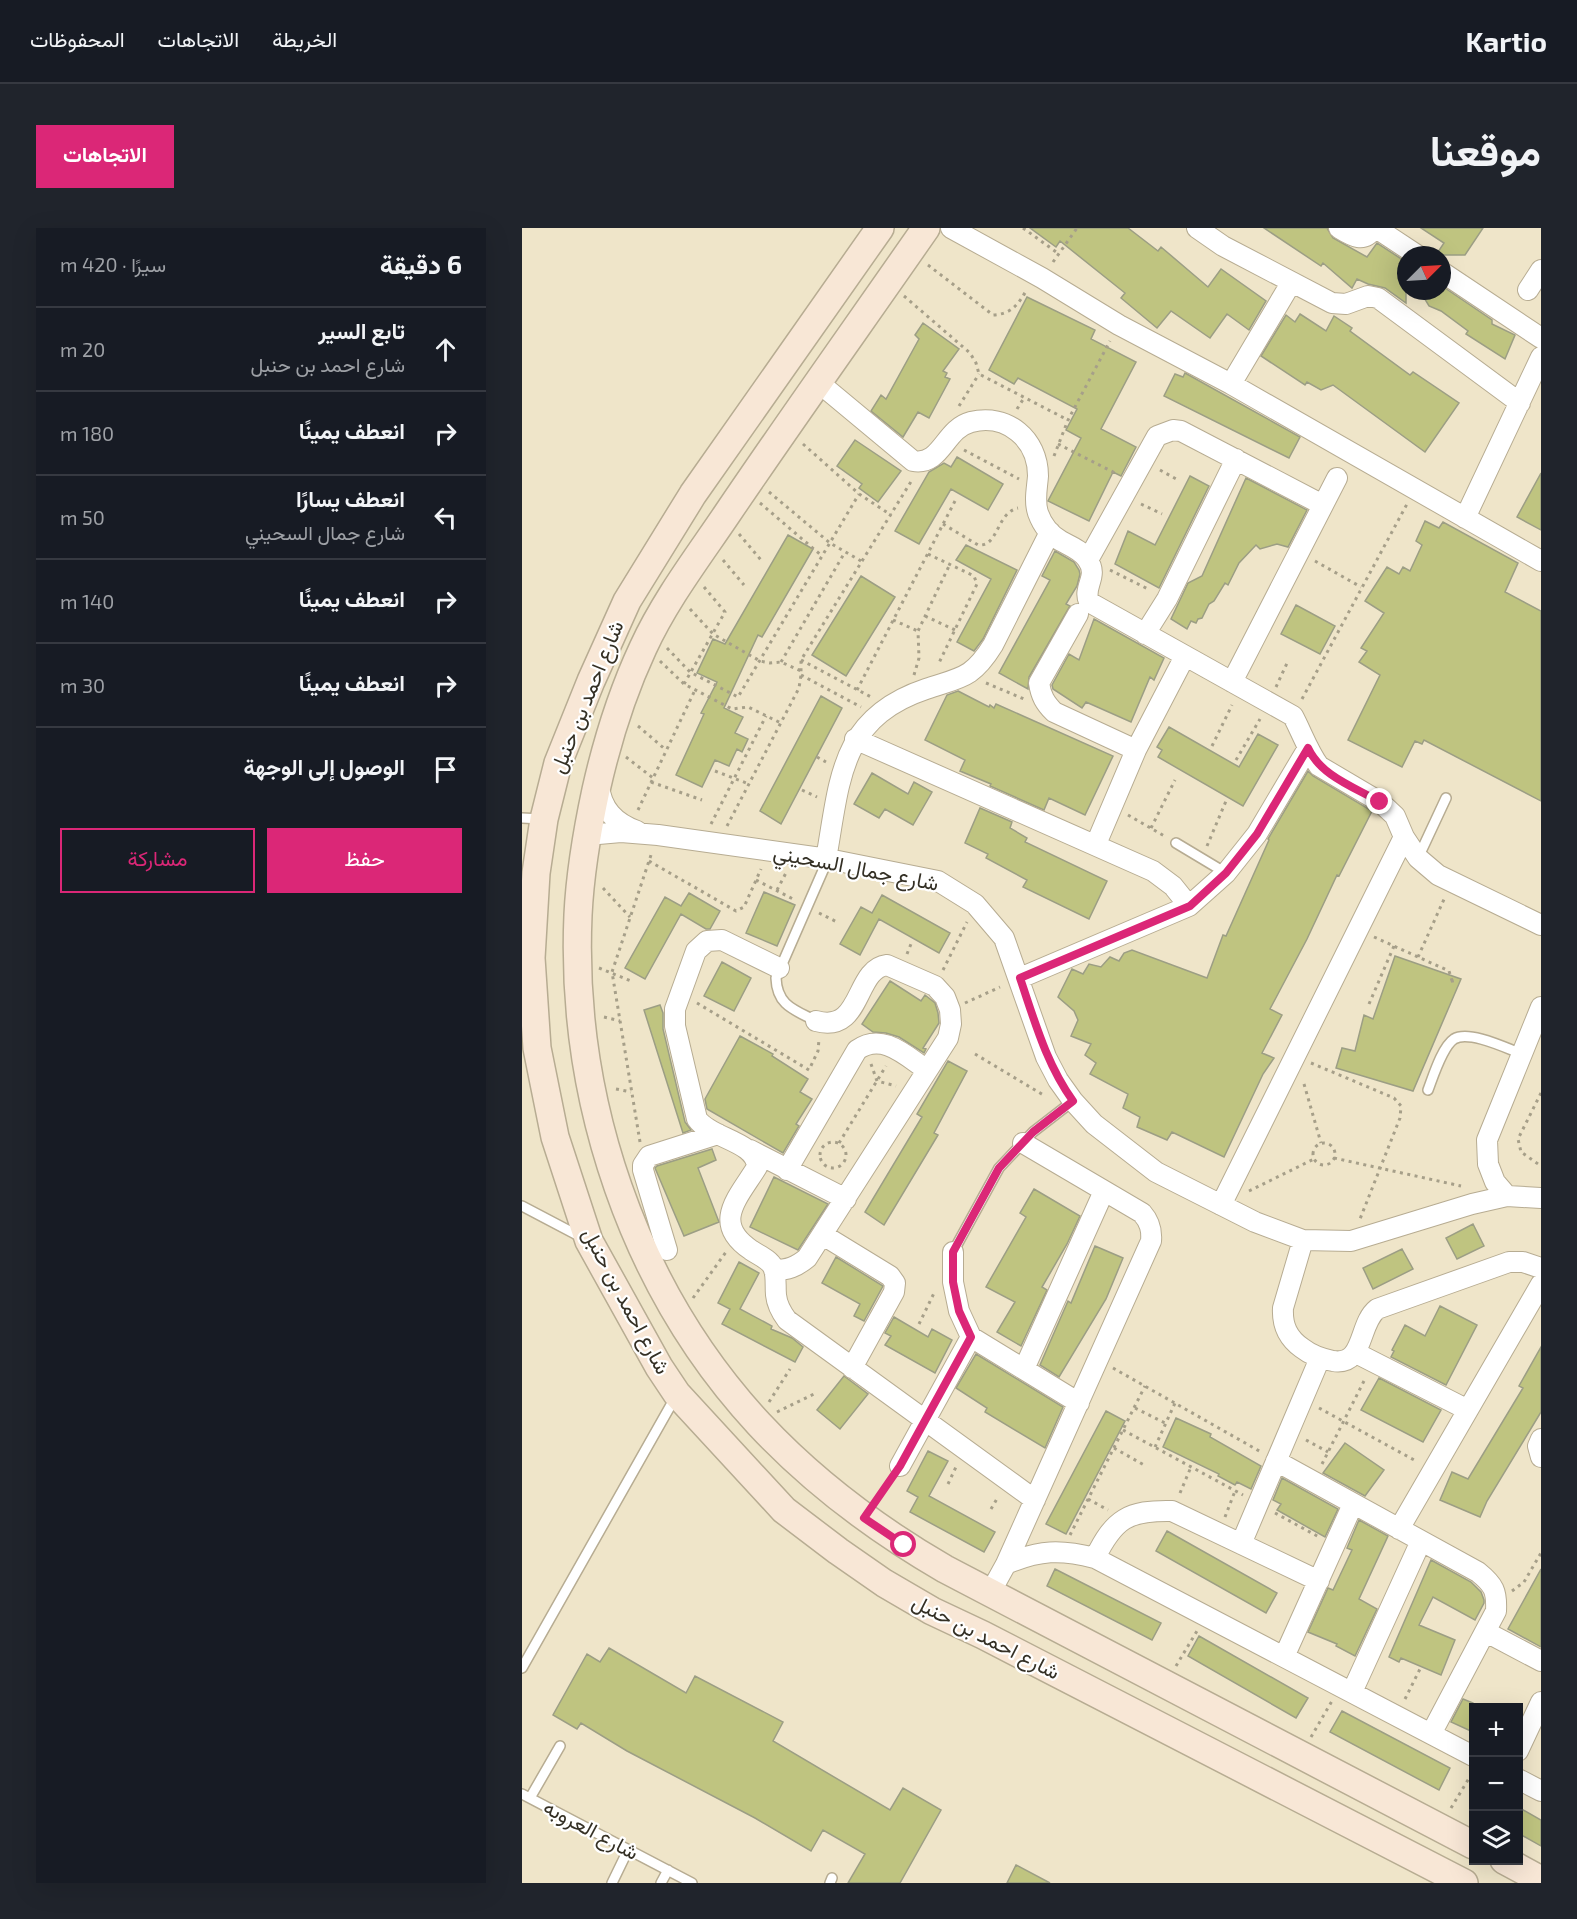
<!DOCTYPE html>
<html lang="ar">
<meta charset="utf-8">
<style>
:root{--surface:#171b24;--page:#20242c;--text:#f1f3f6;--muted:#9ea1a6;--line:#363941;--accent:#db2777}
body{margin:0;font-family:"Exo 2",Vazirmatn,sans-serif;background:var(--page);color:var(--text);direction:rtl}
.controls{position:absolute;right:18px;bottom:18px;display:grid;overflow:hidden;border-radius:0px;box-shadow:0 6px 24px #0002}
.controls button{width:54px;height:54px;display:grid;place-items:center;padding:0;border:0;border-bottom:2px solid var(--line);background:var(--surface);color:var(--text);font:30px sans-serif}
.compass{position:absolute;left:875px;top:18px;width:54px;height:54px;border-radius:50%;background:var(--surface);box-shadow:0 6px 24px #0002;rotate:66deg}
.stop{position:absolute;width:18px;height:18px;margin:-14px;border:4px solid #db2777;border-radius:50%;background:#fff}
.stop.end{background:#db2777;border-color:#fff;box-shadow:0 2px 6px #0008}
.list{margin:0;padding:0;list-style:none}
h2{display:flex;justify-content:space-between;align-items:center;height:78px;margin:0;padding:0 24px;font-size:26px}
h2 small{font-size:20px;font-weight:400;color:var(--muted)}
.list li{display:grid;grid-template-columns:39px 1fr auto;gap:18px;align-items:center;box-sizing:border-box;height:84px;padding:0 24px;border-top:2px solid var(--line)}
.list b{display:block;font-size:22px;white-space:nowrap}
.list p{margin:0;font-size:20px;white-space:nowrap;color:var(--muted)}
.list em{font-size:20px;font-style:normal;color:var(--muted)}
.actions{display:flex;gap:12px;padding:18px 24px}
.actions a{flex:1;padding:14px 0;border:2px solid var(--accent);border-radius:0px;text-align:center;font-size:21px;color:var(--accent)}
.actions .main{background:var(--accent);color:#fff}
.icon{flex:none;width:33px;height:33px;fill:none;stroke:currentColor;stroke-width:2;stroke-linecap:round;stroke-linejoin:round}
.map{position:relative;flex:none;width:1019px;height:1655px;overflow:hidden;direction:ltr;border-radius:0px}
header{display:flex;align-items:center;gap:36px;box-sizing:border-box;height:84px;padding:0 30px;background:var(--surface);border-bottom:2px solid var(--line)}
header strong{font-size:28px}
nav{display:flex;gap:33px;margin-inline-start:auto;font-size:21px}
.intro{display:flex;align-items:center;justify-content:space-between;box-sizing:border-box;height:144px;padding:0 36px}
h1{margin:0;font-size:42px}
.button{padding:15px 27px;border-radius:0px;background:var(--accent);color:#fff;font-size:21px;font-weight:700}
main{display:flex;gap:36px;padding:0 36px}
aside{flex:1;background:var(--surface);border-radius:0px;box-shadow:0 6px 24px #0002}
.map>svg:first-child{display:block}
.building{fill:#bfc480;stroke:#9c9e84;stroke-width:1.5}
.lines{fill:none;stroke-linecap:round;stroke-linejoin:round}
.lane-casing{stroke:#b7ac92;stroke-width:12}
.street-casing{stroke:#b7ac92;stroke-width:22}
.secondary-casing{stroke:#b7ac92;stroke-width:30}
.path{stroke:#a69f89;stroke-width:3;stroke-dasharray:3 4.5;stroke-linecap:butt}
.lane{stroke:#fff;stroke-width:9}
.street{stroke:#fff;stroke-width:20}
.secondary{stroke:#f8e7d6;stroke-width:27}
.route{stroke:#db2777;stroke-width:8}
.labels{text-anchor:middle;stroke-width:4.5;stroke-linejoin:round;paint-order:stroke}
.street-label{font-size:21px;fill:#343025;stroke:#fff}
</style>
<header>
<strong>Kartio</strong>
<nav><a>الخريطة</a><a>الاتجاهات</a><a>المحفوظات</a></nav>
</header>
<div class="intro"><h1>موقعنا</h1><a class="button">الاتجاهات</a></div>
<main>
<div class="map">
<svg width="1019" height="1655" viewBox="0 0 1019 1655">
<rect width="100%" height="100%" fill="#efe5c9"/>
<!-- building -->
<path class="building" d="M508 0H606L636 23 639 19 686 59 699 41 744 73 727 102 705 86 688 110 649 83 635 100 599 70 603 65 538 13 534 19Z
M742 0H805L811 10 845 29 855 15 884 34V75L863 60 846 56 835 51 830 60 801 35 799 38Z
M899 0H961L943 27H914L922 15Z
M920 58 970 92V96L993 107 983 131 944 106 946 103 919 83 907 78 898 63H920Z
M505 69 573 102 569 111 614 134 579 201 614 219 599 248 591 244 567 293 526 273 559 210 544 202 555 181 496 150 492 156 467 142Z
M778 86 804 103 812 88 830 100 828 103 888 147 891 144 937 175 903 224 811 157 799 162 785 154 783 157 739 128 764 87 773 94Z
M401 95 437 121 421 143 425 145 423 149 428 151 407 190 396 184 381 209 349 183 359 167 364 171 397 111 393 107Z
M663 145 778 209 767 230 642 168 653 146 661 149Z
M333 212 379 243 356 274 337 260 340 256 315 238Z
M435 229 481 256 466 282 429 261 397 316 373 303 407 244 422 235 429 239Z
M1019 245V302L995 289Z
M668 248 687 258 637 360 593 336 606 303 633 317Z
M724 250 785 282 766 319 755 316 738 321 734 317 717 335 706 357 703 355 692 373 687 376 680 390 676 391 674 395 669 393 665 401 649 391 666 355 680 348Z
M903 293 917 300 921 294 996 335 983 364 1019 383V573L902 512 900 516 893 513 880 539 826 512 858 447 837 434 845 423 839 420 862 385 843 373 865 339 877 346 881 339 888 343 900 317 894 313Z
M266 307 291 321 240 409 236 407 202 480 221 489 213 505 226 511 220 524 215 521 207 538 193 532 180 559 154 547 182 486 179 485 195 454 175 445 191 411 203 416Z
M444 317 495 342 461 411 452 423 435 414 469 351 434 332Z
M533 323 552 334 557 342 558 346 555 358 544 376 548 378 507 449 506 461 477 445 528 352 520 348Z
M339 348 373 369 324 448 290 427Z
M774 377 813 398 798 426 759 406Z
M572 391 642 430 632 452 628 449 609 494 564 474 560 480 531 461 530 457 547 426 557 432Z
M436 463 467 479 468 477 472 480 474 476 591 528 563 587 527 570 522 582 468 558 469 556 438 543 443 532 403 512 425 467Z
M299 468 320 480 259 596 238 583Z
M647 499 717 539 736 506 756 517 721 578 636 529 640 522 635 519Z
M786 543 791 548 850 583 817 648 815 647 785 711 748 781 760 787 740 825 752 830 741 846 702 929 650 904 645 912 615 899 618 889 601 880 606 866 568 846 574 835 563 827 569 816 549 808 556 792 552 783 536 769 550 741 561 746 567 736 579 739 588 729 597 733 602 725 610 722 685 750 701 707 704 708 747 612 746 611Z
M350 545 386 566 392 554 410 564 391 597 363 581 357 590 332 576Z
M458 580 490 594 488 600 505 610 503 614 585 653 567 691 501 659 505 652 464 630 466 626 443 615Z
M242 664 273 677 255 718 224 705Z
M167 665 198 683 188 701H184L159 686 123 751 103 740 143 669 159 678Z
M360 667 428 705 417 725 357 691 338 727 318 716 339 679 350 685Z
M873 728 939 751 891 863 814 840 820 820 833 823 842 787 851 791Z
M200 734 229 750 212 783 182 768Z
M368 753 399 773 403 767 413 775 416 785 417 795 401 820 404 821 402 825 377 809 364 805 351 804 340 796Z
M138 777 141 785V801L163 894 169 902 161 905 122 782Z
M218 808 251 826 250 828 286 851 278 864 290 871 274 896 277 898 261 925 185 881 183 871Z
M426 833 445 843 412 905 416 907 362 997 343 984 400 889 395 886Z
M190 921 194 932 176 940 197 994 162 1008 133 940 135 938Z
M252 949 306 976 276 1022 228 999Z
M512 961 558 988 545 1016 520 1059 525 1062 499 1118 475 1104 493 1074 464 1059 504 989 498 985Z
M951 996 962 1018 935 1031 924 1010Z
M573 1018 601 1030 584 1071 537 1149 518 1137 546 1073 549 1075Z
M880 1021 891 1041 851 1061 841 1040Z
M314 1029 361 1058 342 1093 332 1088 338 1076 300 1055Z
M217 1034 237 1045 218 1081 250 1098 249 1101 270 1110 281 1119 273 1134 200 1096 208 1081 196 1075Z
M918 1078 955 1097 924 1157 869 1129 872 1123 870 1122 883 1097 903 1108Z
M372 1089 406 1109 410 1101 430 1112 413 1145 363 1117 369 1108 363 1105Z
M1019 1119V1184L965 1273 958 1289 918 1272 930 1244 946 1251 1001 1160 997 1158Z
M454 1126 541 1179 523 1220 463 1184 465 1180 434 1160Z
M322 1148 346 1166 318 1201 295 1182Z
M857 1150 919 1182 901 1214 839 1182Z
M584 1183 603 1193 544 1306 524 1296Z
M654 1190 689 1206 688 1209 739 1238 729 1261 715 1254 713 1257 696 1248 697 1246 641 1219Z
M823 1215 862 1242 843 1268 801 1245Z
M406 1223 426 1233 407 1268 473 1304 462 1324 388 1284 396 1269 385 1263Z
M760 1250 816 1281 803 1309 755 1282 759 1276 751 1272Z
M837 1292 866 1308 837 1371 855 1381 833 1428 814 1418 815 1416 786 1404 806 1360 811 1362 830 1322 825 1320Z
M645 1303 755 1365 744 1385 634 1323Z
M909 1332 949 1354 959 1364 962 1372V1375L953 1392 911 1369 897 1397 933 1412 919 1447 879 1430 877 1434 867 1429Z
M533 1341 639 1395 630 1412 525 1358Z
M1019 1341V1419L986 1401Z
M677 1408 786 1470 774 1490 666 1428Z
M87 1420 164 1465 173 1448 261 1494 251 1513 368 1582 381 1560 419 1582 378 1655H326L343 1626 301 1602 289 1623 233 1590 105 1523 59 1495 55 1501 31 1487 65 1426 78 1434Z
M941 1471 951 1475V1504L929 1494Z
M820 1483 928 1540 917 1562 808 1504Z
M996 1579 1019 1592V1618L996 1605Z
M494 1637 528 1655H485Z"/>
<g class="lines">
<!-- lane casing -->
<g class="lane-casing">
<path id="lane" d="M0 590 19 591
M654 615 704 645
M896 630 924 570
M294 793C273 782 255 778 254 750L306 631
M906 862C911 849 920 819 932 811 947 802 984 820 1000 826
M0 978 59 1009
M431 1024 477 940 511 904 551 873
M0 1440 154 1168
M0 1566 170 1655
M8 1570 38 1518
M90 1655 106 1622
M139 1655 146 1642
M308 1655 310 1650"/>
</g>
<!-- street casing -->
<g class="street-casing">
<path id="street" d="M429 0 520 50 597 97 709 156 1019 333
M675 0 701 18 810 75 824 76 846 68 856 70 998 175
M817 0C830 8 842 16 852 0
M854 0 895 27
M920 44 1019 110
M1006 62 1019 42
M296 154 391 233C420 238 422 201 449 194 485 185 516 211 516 248 515 261 512 273 516 285 520 296 528 307 539 313 548 318 559 322 565 331 578 349 560 358 567 374L771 488C780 505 786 523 797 538L858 574 873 588 882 609 896 630 916 647 1019 697
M709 156 769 55
M943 290 1019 129
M566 332 635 208 651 202 659 203 801 277
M556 386 517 455C519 468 523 475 532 484L614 522
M623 406 645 371 714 231
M710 454 815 250
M333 511 631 643 651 658 667 678
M77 557C79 581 93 595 115 603
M65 607 99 604 136 607 306 631 416 653 453 676 482 710 524 829 536 852 551 873 572 896 634 944 733 994 781 1012 829 1013 950 976 985 968 1019 970
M574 616 614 522 663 428
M304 631C318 553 317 490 404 461 439 449 450 451 471 417L528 304
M257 740 200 712 185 713 174 723 153 781V798L175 891C189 911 234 913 235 939 216 970 189 995 229 1022 236 1027 247 1031 251 1039 255 1047 253 1057 254 1067 255 1077 259 1084 265 1092L513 1272
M498 750 667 678 704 645 735 606 786 520
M228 922 324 971
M265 942 335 822C360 804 383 827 405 842
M985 968 973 954 966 936 965 912 1019 779
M699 977 882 609
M301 1007 368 1048 373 1055 372 1064 330 1140
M781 1012 761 1080C760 1098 766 1110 780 1120 789 1127 800 1131 811 1133 843 1138 836 1096 855 1081L987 1034H1001L1019 1040
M145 1022 121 942V937L127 928 196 906
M431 1024V1054L437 1083 449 1109 557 1175
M252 1042C266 1042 274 1039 285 1030L426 810 429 796 428 782 423 769 413 758 365 737C332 741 341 806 294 793
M834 1125 946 1182
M502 1141 582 963
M1019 1211 1016 1218 1019 1229
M754 1233 956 1344C972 1357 975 1363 974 1383L909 1506
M378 1238 449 1109
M877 1301 1019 1056
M719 1316 798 1130
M573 1330C592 1291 606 1282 650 1283L797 1353
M484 1336C518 1322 538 1321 573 1330L951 1528
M468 1365 484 1336 629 1013C630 1002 628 994 620 985L501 915
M964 1404 1019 1433
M762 1429 831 1276
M830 1464 899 1313
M996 1523 1019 1474
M996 1551 1019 1563"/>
</g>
<!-- secondary casing -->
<g class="secondary-casing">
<path id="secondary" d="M358 0 171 266 105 373 69 453 36 535 22 591 14 645 9 730 15 820 33 909 67 1013 137 1139 155 1166 262 1282 316 1323 362 1355 410 1383 461 1407 942 1655
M404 0C338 95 270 190 205 286 176 329 143 372 121 420 100 465 85 513 74 562 65 604 58 645 56 687 48 871 111 1060 237 1196 292 1255 354 1301 423 1341L951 1617
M982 1632 1019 1652"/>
</g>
<!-- path -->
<path class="path" d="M501 0 537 26
M531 34 555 0
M406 37 471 87C489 86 496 77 504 63
M382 68 448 125 454 135 457 146 546 192
M437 178 457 146
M495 181 502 170
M281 216 337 266 369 287
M536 216 593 245
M442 222 497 251
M532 228 546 192 588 113
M638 242 656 252
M247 264 308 315 339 333
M238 275 300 328
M619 276 640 286
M421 296 456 317C477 319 474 285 496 280
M217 306 239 332
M406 326 452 348 455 356 416 437
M201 332 222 357
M793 333 839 359
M588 342 628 362
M168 381 191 406 238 433 248 435 259 434 279 443
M403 388 433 402
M371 392 396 403
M145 420 168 444 216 469 337 266
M279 432 349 469
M138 433 162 456 210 481 226 479 259 495
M259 434 323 324
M279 447 339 479
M392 447 397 430 396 403 428 336
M464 455 502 471
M162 456 203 384 182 359
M754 459 766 433
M335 462 433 273
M780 471 885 276
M116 498 144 522
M690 518 710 477
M104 529 131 550
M295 529 304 534
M714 532 738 491
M193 543 227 556
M129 554 180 572
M280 562 295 569
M116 582 173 462
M606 587 644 609
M189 596 244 488
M205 598 277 460 279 447V432L390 252
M629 600 653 552
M685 618 704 573
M127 633 214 683 222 679 239 641
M234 652 273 672
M81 660 108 689
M255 662 265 643
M297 685 315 694
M852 709 927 743 931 756 929 747
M385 726 389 716
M896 729 923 669
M77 740 109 753
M421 742 445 694
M175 775 287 842 296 823 297 811
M443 775 478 759
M847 776 872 718
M82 789 98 793
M453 826 523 868
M789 835 872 870 879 878 878 890 838 991
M349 836 355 853 374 858
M782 856 799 915
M94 861 109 864
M1019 865 996 911 999 924 1019 938
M298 927a13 13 0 1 1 26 0a13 13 0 1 1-26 0Z
M118 914 90 744 130 624
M317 915 364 838
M791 926a11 11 0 1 1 22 0a11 11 0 1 1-22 0Z
M812 930 939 958
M727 963 792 931
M171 1070 204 1024
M397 1096 413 1063
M591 1140 739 1224
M247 1174 268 1141
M613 1180 643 1195
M797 1180 894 1233
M255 1184 294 1165
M601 1202 721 1267
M784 1212 806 1224
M633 1219 653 1175
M592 1220 622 1237
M800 1236 843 1151
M426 1256 434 1239
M658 1265 669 1239
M355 1271 368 1252
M566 1271 586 1282
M469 1281 476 1269
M753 1285 797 1309
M703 1289 713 1263
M548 1307 623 1158
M990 1363 1002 1354 1019 1325
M654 1438 675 1403
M883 1471 898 1441
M789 1509 810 1473
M929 1580 949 1547"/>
<!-- lane -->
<use href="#lane" class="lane"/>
<!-- street -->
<use href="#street" class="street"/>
<!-- secondary -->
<use href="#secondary" class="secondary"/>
</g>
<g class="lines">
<!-- route -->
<path class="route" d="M382 1317 342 1290 378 1238 449 1109 437 1083 431 1054V1024L477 940 511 904 551 873C524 835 513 794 498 750L668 678 704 645 735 606 786 520C799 548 832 559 858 574"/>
</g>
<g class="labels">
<!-- street labels -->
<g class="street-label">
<text transform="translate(65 469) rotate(-68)" y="7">شارع احمد بن حنبل</text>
<text transform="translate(334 640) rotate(11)" y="7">شارع جمال السحيني</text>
<text transform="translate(104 1073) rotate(62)" y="7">شارع احمد بن حنبل</text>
<text transform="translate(464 1409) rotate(27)" y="7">شارع احمد بن حنبل</text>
<text transform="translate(69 1602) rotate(28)" y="7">شارع العروبه</text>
</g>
</g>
</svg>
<div class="controls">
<button>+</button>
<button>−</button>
<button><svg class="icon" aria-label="layers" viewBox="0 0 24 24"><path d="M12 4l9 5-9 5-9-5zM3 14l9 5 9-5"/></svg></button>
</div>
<svg class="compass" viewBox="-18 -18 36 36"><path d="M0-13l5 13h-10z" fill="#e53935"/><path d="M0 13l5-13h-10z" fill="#9ea1a6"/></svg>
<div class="stop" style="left:382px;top:1317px"></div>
<div class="stop end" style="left:858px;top:574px"></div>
</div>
<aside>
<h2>6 دقيقة<small>سيرًا · 420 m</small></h2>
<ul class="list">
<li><svg class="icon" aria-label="ahead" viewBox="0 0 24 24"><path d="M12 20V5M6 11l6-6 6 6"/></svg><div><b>تابع السير</b><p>شارع احمد بن حنبل</p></div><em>20 m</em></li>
<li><svg class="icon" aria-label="right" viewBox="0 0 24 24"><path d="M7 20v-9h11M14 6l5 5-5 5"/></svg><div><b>انعطف يمينًا</b></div><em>180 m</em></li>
<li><svg class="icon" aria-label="left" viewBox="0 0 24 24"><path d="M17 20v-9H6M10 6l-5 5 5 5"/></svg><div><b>انعطف يسارًا</b><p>شارع جمال السحيني</p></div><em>50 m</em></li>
<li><svg class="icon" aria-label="right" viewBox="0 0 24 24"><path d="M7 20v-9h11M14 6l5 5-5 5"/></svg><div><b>انعطف يمينًا</b></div><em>140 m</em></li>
<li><svg class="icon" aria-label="right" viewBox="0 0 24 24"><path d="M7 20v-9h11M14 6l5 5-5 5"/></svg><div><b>انعطف يمينًا</b></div><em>30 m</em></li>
<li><svg class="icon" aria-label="arrive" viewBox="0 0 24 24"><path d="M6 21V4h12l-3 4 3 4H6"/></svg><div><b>الوصول إلى الوجهة</b></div></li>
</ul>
<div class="actions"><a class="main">حفظ</a><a>مشاركة</a></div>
</aside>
</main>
